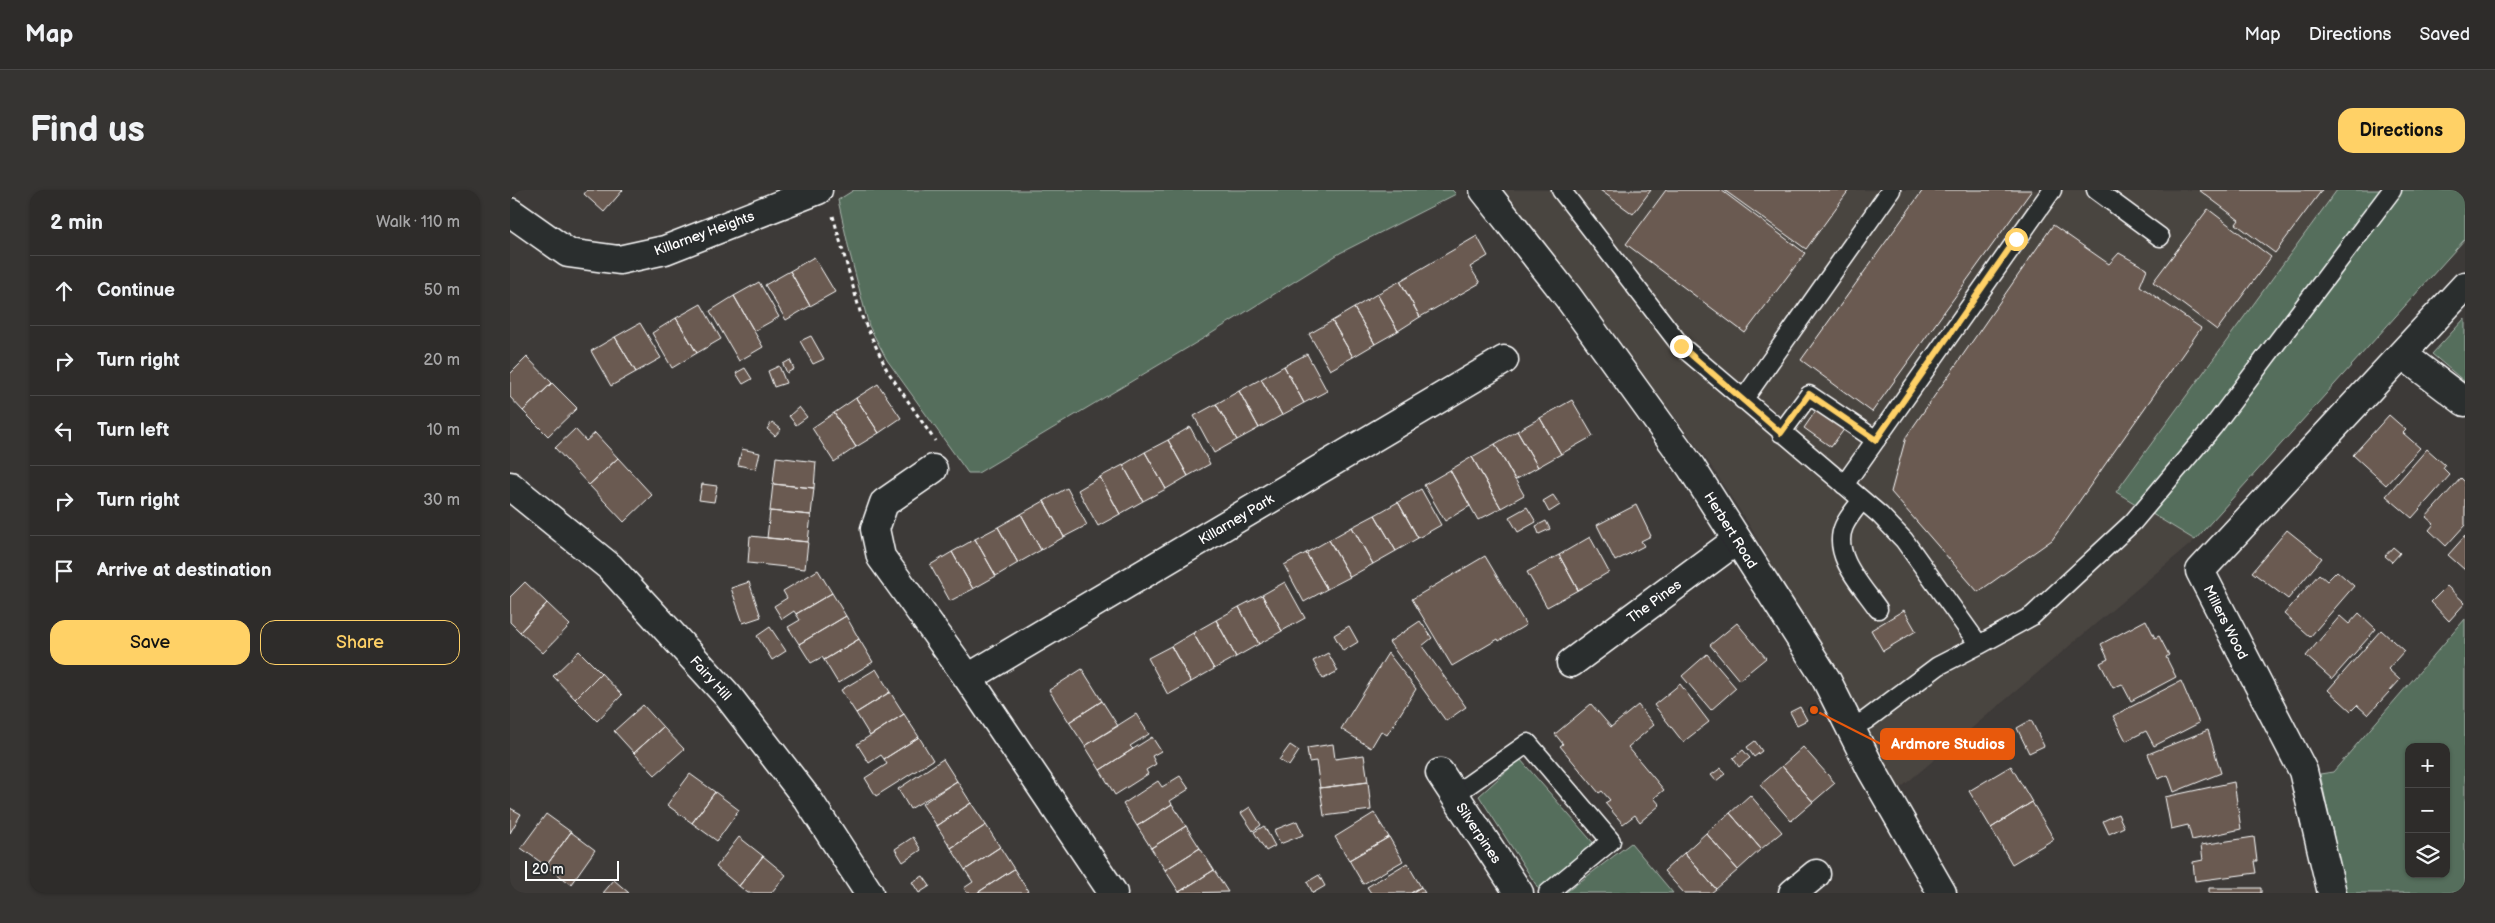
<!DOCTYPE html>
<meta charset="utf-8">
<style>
:root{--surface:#2e2c2a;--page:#363432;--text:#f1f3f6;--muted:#a7a7a8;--line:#494847;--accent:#ffd166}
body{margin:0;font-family:"Balsamiq Sans",sans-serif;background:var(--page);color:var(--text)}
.controls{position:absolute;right:15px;bottom:15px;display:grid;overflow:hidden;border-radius:10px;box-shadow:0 1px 4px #0004}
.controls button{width:45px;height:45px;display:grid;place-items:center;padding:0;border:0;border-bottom:1px solid var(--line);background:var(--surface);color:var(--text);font:25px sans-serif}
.scale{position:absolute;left:15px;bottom:12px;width:94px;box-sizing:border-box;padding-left:5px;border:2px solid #fff;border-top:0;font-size:14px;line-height:18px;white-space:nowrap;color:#fff;-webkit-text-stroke:4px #2a2d2e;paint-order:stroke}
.stop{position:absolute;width:15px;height:15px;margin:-11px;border:4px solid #ffd166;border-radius:50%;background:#fff}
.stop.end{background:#ffd166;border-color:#fff;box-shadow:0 1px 5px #0008}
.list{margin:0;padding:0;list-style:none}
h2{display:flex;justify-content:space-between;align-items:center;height:65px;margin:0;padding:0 20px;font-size:21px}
h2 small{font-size:16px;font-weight:400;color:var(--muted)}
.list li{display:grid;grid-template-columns:32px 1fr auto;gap:15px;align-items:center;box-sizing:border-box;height:70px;padding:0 20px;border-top:1px solid var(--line)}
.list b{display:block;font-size:19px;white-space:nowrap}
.list em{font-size:16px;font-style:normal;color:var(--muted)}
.actions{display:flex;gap:10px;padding:15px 20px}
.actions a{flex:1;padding:11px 0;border:1px solid var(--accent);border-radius:15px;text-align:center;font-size:18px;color:var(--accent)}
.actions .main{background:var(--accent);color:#111}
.icon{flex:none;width:28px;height:28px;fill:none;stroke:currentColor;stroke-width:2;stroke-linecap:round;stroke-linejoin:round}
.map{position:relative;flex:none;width:1955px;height:703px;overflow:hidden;border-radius:15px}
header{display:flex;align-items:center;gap:30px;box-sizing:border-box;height:70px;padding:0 25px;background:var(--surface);border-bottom:1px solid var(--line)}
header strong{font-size:24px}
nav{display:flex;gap:28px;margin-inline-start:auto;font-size:18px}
.intro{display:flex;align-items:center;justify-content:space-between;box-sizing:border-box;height:120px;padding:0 30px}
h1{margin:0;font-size:35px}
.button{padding:12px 22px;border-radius:15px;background:var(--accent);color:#111;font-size:18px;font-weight:700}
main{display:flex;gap:30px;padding:0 30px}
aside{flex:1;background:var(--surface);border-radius:15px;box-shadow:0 1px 4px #0004}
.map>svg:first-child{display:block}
.built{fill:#4a4440}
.green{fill:#556e5c;stroke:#aab6ae;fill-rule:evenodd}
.building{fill:#6a5a51;stroke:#fff}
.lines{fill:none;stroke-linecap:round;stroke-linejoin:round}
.service-casing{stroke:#fff;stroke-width:21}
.minor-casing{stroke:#fff;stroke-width:31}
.tertiary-casing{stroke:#fff;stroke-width:31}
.path{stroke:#fff;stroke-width:3;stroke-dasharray:4 4;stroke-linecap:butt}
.service{stroke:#2a2d2e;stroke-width:18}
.minor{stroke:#2a2d2e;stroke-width:28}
.tertiary{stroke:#2a2d2e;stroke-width:28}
.route{stroke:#ffd166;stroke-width:6}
.labels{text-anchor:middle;stroke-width:4;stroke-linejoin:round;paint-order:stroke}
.street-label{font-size:14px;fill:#fff;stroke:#2a2d2e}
.leader{fill:none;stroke:#e8590c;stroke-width:2}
.callout-dot{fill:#e8590c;stroke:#2a2d2e;stroke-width:2}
.callout{fill:#e8590c;stroke:#e8590c;stroke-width:2}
.callout-label{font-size:15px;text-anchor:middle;font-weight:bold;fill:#fff}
</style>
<header>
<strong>Map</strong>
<nav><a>Map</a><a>Directions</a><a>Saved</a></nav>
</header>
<div class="intro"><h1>Find us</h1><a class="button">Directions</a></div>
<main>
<aside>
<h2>2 min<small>Walk · 110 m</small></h2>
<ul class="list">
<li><svg class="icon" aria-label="ahead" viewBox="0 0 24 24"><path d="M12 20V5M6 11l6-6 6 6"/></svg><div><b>Continue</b></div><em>50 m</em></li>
<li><svg class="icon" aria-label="right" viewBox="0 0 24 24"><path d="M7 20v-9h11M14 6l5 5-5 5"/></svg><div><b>Turn right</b></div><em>20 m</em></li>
<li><svg class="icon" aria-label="left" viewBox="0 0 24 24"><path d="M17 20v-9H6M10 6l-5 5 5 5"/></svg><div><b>Turn left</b></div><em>10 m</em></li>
<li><svg class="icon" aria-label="right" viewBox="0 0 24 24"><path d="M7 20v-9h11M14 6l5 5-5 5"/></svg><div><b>Turn right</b></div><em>30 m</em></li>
<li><svg class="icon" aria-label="arrive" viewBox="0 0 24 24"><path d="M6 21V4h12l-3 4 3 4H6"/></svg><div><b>Arrive at destination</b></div></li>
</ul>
<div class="actions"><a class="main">Save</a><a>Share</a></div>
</aside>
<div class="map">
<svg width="1955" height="703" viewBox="0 0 1955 703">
<rect width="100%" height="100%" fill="#3d3a38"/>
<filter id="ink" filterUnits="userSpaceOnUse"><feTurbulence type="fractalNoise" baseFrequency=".02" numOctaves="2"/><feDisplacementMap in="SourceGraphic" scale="10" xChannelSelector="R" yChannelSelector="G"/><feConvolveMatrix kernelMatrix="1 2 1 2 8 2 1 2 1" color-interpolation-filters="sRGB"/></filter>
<g filter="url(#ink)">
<!-- built -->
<path class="built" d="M986 0H1955V45L1684 351 1387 601 1241 338 1197 270 1068 99Z"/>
<!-- green -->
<path class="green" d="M344 0H942L946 4 830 63 694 148 468 283H458L377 170 359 136 340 64 328 10Z
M1827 0H1955V49L1685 350 1606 302Z
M1955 128V192L1922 164Z
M1955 429V703H1836L1810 584 1823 582ZM1899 557H1936V684H1899Z
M1010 569 1086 656 1030 701 969 606Z
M1121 653 1163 703H1055Z"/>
<!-- building -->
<path class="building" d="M77 0H113L94 22 74 4Z
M1090 0H1141L1123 24Z
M1156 0H1211L1295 63 1235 143 1116 54Z
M1214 0H1339L1296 59Z
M1413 0H1522L1362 222 1291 170Z
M1689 0H1812L1765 63 1726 34 1729 30Z
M1698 19 1761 67 1707 140 1643 92Z
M1543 35 1599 74 1609 63 1637 79 1630 96 1691 138 1542 350 1468 402 1381 302 1396 247Z
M967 46 978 66 960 77 970 93 910 127 890 91Z
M304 67 325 102 300 116 280 81Z
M280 81 300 116 276 130 255 95Z
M890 91 910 127 888 141 867 104Z
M249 92 269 127 244 141 224 106Z
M867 104 888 141 865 154 844 118Z
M224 106 253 157 229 171 200 121Z
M191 114 211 149 187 163 166 128Z
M844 118 865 154 843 167 822 131Z
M166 128 187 163 162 178 142 143Z
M822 131 843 167 820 180 799 144Z
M130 133 151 168 126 182 105 147Z
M301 146 314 169 303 174 290 151Z
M105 147 126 182 101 196 81 161Z
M797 164 817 201 794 213 774 176Z
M17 167 42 193 13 221 0 207V184Z
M280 170 284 179 277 183 273 174Z
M269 176 276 193 264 197 258 181Z
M774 176 794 213 772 225 751 189Z
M235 178 242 189 233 194 226 183Z
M751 189 772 225 749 238 729 201Z
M42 193 67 218 38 246 13 221Z
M368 194 391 228 369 243 346 208Z
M729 201 749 238 727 250 706 214Z
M346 208 369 243 346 257 324 223Z
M1062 210 1083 246 1051 264 1030 228Z
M706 214 727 250 704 263 684 226Z
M289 217 297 227 286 235 279 226Z
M1307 219 1335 238 1321 257 1294 238Z
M324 223 346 257 324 272 302 238Z
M1879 225 1896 240 1893 243 1910 258 1876 295 1843 265Z
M1030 228 1051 264 1028 277 1007 241Z
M262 232 271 239 265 246 257 239Z
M680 237 700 274 678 286 658 250Z
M65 239 76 251 85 243 108 268 79 295 45 258Z
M1007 241 1028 277 1005 290 985 254Z
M658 250 678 286 656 299 635 262Z
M985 254 1014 305 991 318 962 267Z
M232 259 250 263 246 279 228 275Z
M1917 259 1935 275 1933 278 1940 285 1902 328 1876 306Z
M635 262 656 299 633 311 613 275Z
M266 267 306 272 304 298 263 294Z
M962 267 991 318 968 330 940 280Z
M108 268 142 305 114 332 79 295Z
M613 275 633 311 610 324 590 287Z
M940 280 960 316 935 331 914 295Z
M590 287 610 324 588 336 568 300Z
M1951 288 1955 292V335L1936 356 1919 340 1924 334 1916 327Z
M192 294 207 296 204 312 189 310Z
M263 294 304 298 301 325 260 321Z
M557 298 577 335 554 347 534 311Z
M911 299 931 335 908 348 888 312Z
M1043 305 1050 315 1039 322 1033 311Z
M534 311 554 347 531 360 511 324Z
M888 312 908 348 886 361 865 325Z
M1126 315 1141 346 1131 351 1134 356 1105 371 1087 335Z
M1017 317 1026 332 1008 342 999 327Z
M260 321 301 325 298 352 257 348Z
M511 324 531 360 508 373 488 337Z
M865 325 886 361 863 374 842 337Z
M1036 331 1040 339 1029 344 1026 336Z
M488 337 508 373 486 386 465 349Z
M842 337 863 374 840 387 819 350Z
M1777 340 1812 368 1778 409 1742 382Z
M240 346 298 352 295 379 238 373Z
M1955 346V380L1938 365Z
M1080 347 1099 382 1068 400 1049 365Z
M465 349 486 386 463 399 442 362Z
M819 350 840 387 817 399 796 363Z
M1883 357 1890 363 1882 372 1875 366Z
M442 362 463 399 440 411 420 375Z
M796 363 817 399 794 412 774 375Z
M1049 365 1068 400 1037 417 1017 382Z
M975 366 1016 435 989 451 988 449 942 476 902 409Z
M308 380 322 403 286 424 284 421 272 429 264 416 277 408 273 401Z
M1827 381 1844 396 1800 447 1774 424 1809 384 1817 391Z
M15 392 37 413 10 442 0 432V407Z
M239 392 251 427 233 433 221 398Z
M775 392 795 428 772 441 752 405Z
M1937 396 1955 413 1939 431 1921 412Z
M322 403 336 426 289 454 278 437 290 430 286 424Z
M752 405 772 441 749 454 729 417Z
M37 413 60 435 33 463 10 442Z
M729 417 749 454 726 467 706 430Z
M1394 420 1406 441 1373 461 1361 440Z
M1849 423 1866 439 1822 489 1796 466 1830 426 1839 434Z
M336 426 349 449 314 470 312 467 301 473 289 454Z
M706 430 726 467 704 479 683 443Z
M1636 430 1645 448 1649 446 1659 465 1656 467 1666 487 1621 511 1612 494 1603 498 1590 473 1598 469 1591 454Z
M910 431 922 448 912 456 956 517 936 531 879 452Z
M1227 433 1256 468 1229 490 1200 455Z
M839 436 848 452 833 461 824 445Z
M260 437 276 461 262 470 247 446Z
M1871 440 1894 461 1878 479 1890 490 1858 525 1847 515 1841 521 1818 500Z
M683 443 704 479 681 492 661 456Z
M349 449 363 472 328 493 314 470Z
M661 456 681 492 658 505 638 468Z
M69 461 91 483 65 509 43 486Z
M818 463 828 481 813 489 803 471Z
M878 463 906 499 877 545 871 541 861 558 831 539Z
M1197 464 1226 498 1201 520 1172 486Z
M366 479 380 502 346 523 331 500Z
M572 479 592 511 559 532 539 500Z
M91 483 112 505 87 531 65 509Z
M1671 491 1689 533 1644 556 1636 541 1616 551 1603 526Z
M1170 494 1199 532 1173 552 1144 515Z
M380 502 394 524 360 546 346 523Z
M592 511 608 536 575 556 559 532Z
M1081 514 1101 537 1128 515 1144 535 1118 557 1154 600 1144 608 1150 615 1130 632 1125 625 1113 634 1095 613 1100 610 1092 601 1089 603 1050 556 1053 554 1045 544Z
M133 515 153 537 124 563 104 541Z
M1290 517 1297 530 1287 535 1280 522Z
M394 524 409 547 374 569 371 565 359 573 347 554Z
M626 524 639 544 620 556 623 559 590 580 575 556Z
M1521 530 1534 556 1519 563 1507 538Z
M153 537 174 559 145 585 124 563Z
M1698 540 1711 583 1664 602 1658 585 1648 589 1638 564Z
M409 547 423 570 366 606 355 588 377 574 374 569Z
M642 547 651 561 642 566 646 574 636 580 638 584 605 605 590 580Z
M1245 551 1252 561 1244 567 1237 557Z
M823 554 825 569 854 565 858 592 810 598 806 571 799 572 797 558Z
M780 555 789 561 779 576 769 570Z
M1293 557 1325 593 1303 612 1272 576Z
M1233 560 1240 568 1229 577 1223 568Z
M433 569 447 591 400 619 388 599Z
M1272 576 1303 612 1281 631 1250 595Z
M1501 576 1522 612 1481 638 1459 601Z
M1211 578 1215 584 1206 591 1201 585Z
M180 584 205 602 182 633 157 615Z
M670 586 679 599 660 611 662 614 627 636 613 614 648 591 652 597Z
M447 591 461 613 427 636 412 614Z
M858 592 861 620 814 626 810 598Z
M1724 592 1731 639 1682 650 1678 635 1661 639 1655 607Z
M205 602 229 620 207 651 182 633Z
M1240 605 1272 642 1251 659 1220 623Z
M1522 612 1544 649 1502 674 1481 638Z
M461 613 476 635 441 658 427 636Z
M662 614 676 636 641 658 627 636Z
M740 617 751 635 743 641 731 623Z
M0 618 11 624 0 643Z
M864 623 879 647 839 670 825 647Z
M1220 623 1251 659 1228 680 1196 643Z
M36 624 61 642 36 676 11 658Z
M1608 624 1614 637 1599 644 1593 631Z
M787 631 793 645 770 654 764 640Z
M476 635 490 657 455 680 441 658Z
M676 636 690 658 655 680 641 658Z
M754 636 765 656 756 661 744 642Z
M61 642 85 660 61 694 36 676Z
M1196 643 1228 680 1206 699 1174 663Z
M229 647 253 666 229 696 206 677Z
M403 647 411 660 393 672 385 659Z
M879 647 893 671 853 694 839 670Z
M1744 647 1747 671H1744L1746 683 1685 691 1683 672 1693 670 1691 655Z
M490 657 504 679 467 703H457L454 698 463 692 455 680Z
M690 658 704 680 669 702 655 680Z
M1174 663 1206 699 1201 703H1174L1154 681Z
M253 666 276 685 261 703H238L229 696Z
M897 673 911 697 901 703H861L857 697Z
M504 679 518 701 515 703H467Z
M704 680 718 702 669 703V702Z
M809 685 815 696 803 703 797 692Z
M413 686 420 696 409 703 402 692Z
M104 690 119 703H93Z
M911 697 915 703H901Z
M1699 698H1751V703H1699Z"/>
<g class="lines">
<!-- service casing -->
<g class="service-casing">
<path id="service" d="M1051 0 1171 156 1370 325 1394 350 1469 455 1428 476 1356 530 1341 538
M1586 0 1650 47
M1233 210 1381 0
M1271 243 1299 205 1366 250
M1334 295 1542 0
M1352 310C1346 318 1338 327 1334 336 1321 365 1353 397 1368 419
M1469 455 1522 426 1623 332 1703 237 1882 0
M944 605 1018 553 1101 651 1038 703"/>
</g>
<!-- minor casing -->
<g class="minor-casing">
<path id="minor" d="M0 22 58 63 109 70 155 60 308 0
M1893 165 1955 212
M423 279 374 313 365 339 371 367 458 488 603 703
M0 296 100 377 218 506 299 611 359 703
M1061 473 1227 350
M458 488 994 170
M930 583 1009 703
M1283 703 1306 684
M1822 703 1793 581 1690 381 1955 96"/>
</g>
<!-- tertiary casing -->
<g class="tertiary-casing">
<path id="tertiary" d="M974 0 1058 107 1181 277 1316 489 1361 579 1432 703"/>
</g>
<!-- path -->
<path class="path" d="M323 26 351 125 377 180 425 251"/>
<!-- service -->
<use href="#service" class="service"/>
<!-- minor -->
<use href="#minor" class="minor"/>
<!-- tertiary -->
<use href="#tertiary" class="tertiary"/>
</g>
</g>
<g class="lines" filter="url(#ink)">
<!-- route -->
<path class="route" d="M1171 156 1271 243 1299 204 1366 250 1506 49"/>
</g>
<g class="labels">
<!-- street labels -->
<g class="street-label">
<text transform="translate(194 43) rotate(-20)" y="5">Killarney Heights</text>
<text transform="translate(726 329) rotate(-31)" y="5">Killarney Park</text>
<text transform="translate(1221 340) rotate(58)" y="5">Herbert Road</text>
<text transform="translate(1144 411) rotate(-36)" y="5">The Pines</text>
<text transform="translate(1716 432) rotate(63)" y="5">Millers Wood</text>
<text transform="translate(201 488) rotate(48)" y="5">Fairy Hill</text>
<text transform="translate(969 643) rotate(56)" y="5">Silverpines</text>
</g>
</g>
<!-- callouts -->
<path class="leader" d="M1304 520L1371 554"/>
<circle class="callout-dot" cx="1304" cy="520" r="5"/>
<rect class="callout" x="1371" y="539" width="133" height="30" rx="5"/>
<g class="callout-label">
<text x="1438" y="559">Ardmore Studios</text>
</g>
</svg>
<div class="controls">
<button>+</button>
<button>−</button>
<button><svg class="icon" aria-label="layers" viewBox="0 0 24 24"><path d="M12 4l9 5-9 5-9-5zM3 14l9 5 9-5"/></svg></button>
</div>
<div class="scale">20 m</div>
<div class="stop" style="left:1506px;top:49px"></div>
<div class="stop end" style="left:1171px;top:156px"></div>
</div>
</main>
